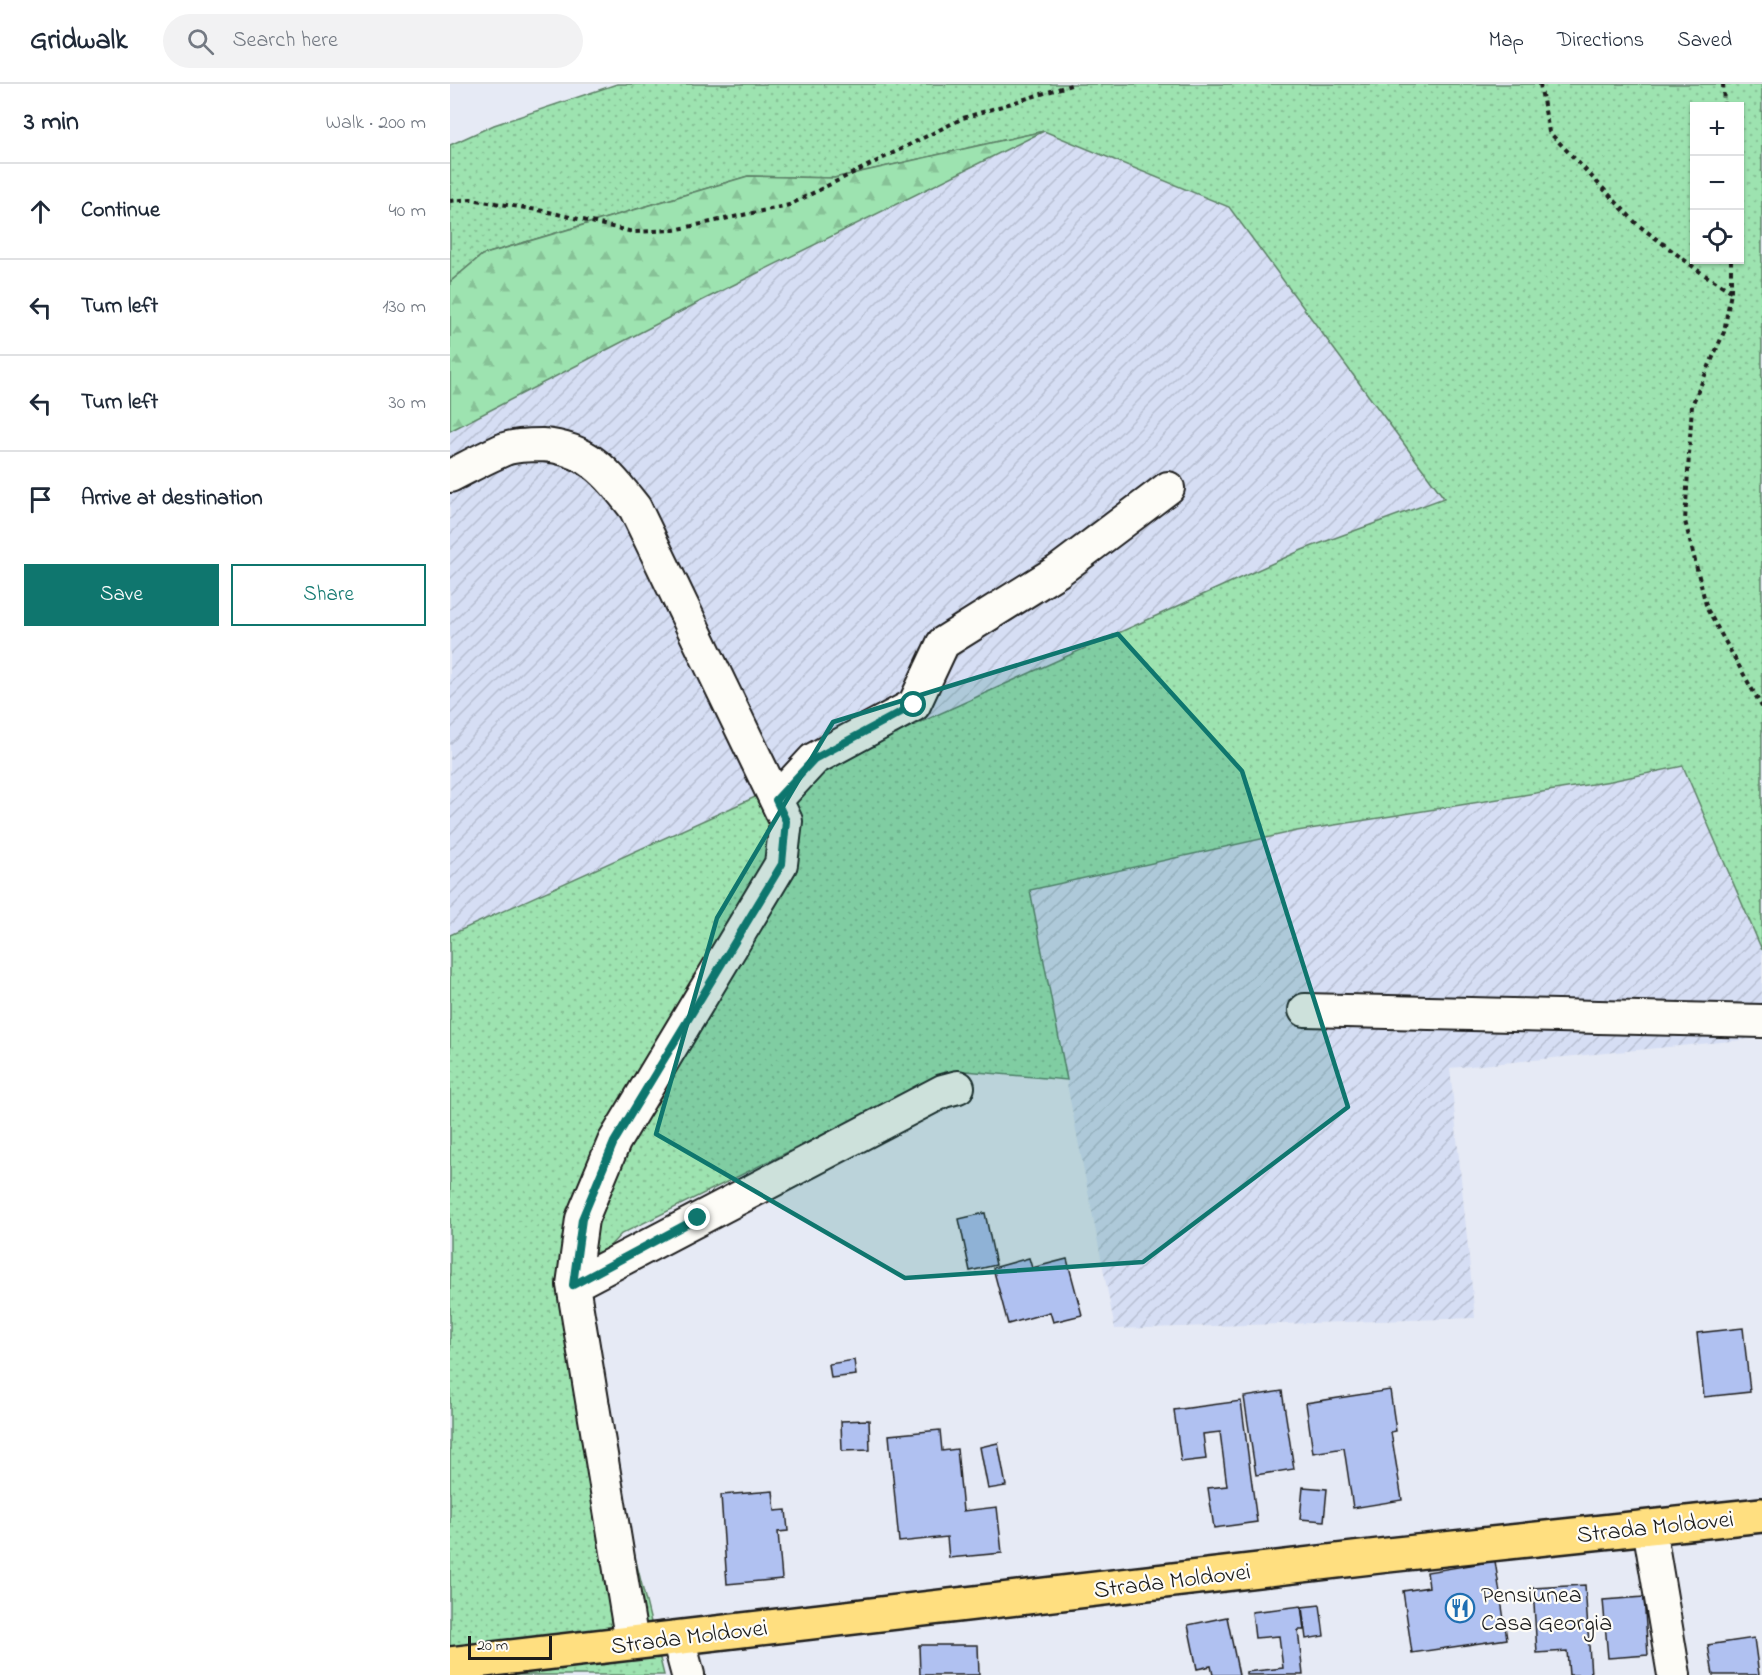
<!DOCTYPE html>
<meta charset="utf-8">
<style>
:root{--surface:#fff;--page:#f2f2f3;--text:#1f2937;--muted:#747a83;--line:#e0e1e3;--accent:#0f766e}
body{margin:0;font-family:"Indie Flower",sans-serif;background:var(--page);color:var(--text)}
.controls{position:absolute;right:18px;top:18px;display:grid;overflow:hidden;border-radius:0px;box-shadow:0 2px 4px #0004}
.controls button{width:54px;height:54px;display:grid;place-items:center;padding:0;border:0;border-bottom:2px solid var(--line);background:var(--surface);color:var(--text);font:30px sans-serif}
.scale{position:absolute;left:18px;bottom:15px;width:84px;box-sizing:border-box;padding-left:6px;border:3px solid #1c1c1c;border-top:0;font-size:16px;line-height:21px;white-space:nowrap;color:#1c1c1c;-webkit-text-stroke:4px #fdfcf7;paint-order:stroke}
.stop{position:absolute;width:18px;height:18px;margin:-14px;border:4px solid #0f766e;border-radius:50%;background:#fff}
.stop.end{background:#0f766e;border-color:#fff;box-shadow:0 2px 6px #0008}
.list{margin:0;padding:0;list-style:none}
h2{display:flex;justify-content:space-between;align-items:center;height:78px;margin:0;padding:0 24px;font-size:26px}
h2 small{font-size:20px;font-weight:400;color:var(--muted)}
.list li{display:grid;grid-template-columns:39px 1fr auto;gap:18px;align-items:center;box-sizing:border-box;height:96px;padding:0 24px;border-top:2px solid var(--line)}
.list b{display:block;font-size:22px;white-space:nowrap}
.list em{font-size:20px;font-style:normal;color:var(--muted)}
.actions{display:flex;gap:12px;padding:18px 24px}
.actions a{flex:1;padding:14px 0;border:2px solid var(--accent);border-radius:0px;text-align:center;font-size:21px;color:var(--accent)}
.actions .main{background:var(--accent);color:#fff}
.icon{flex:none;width:33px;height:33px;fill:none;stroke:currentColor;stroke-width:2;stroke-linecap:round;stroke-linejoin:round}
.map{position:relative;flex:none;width:1312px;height:1591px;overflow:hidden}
header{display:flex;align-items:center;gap:36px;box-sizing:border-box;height:84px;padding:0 30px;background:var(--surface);border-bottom:2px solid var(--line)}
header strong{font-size:28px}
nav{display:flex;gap:33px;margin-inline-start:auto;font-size:21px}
.search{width:420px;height:54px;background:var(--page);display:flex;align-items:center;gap:15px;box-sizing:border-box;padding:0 21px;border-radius:33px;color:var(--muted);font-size:22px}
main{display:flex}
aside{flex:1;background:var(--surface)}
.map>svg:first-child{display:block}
.industrial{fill:url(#industrial-furrows)}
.grass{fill:url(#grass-dots);stroke:#5c8066;stroke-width:1.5;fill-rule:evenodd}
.forest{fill:url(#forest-firs);stroke:#5c8066;stroke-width:1.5}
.building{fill:#b0c1f1;stroke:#1c1c1c;stroke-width:1.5}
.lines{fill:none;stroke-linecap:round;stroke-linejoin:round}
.minor-casing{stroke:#1c1c1c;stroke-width:36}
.major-casing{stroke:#1c1c1c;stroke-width:38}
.path{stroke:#1c1c1c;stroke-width:4;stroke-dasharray:4.5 4.5;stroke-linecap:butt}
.minor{stroke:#fdfcf7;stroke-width:32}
.major{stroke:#ffdf80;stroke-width:33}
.route{stroke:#0f766e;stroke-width:8}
.marked{fill:#0f766e;fill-opacity:0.2;stroke:#0f766e;stroke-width:4.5;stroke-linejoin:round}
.labels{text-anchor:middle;stroke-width:4.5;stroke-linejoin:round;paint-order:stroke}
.street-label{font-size:24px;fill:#1c1c1c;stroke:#fdfcf7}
.poi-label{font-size:24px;fill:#1c1c1c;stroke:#fdfcf7;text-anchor:start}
</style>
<header>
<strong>Gridwalk</strong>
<div class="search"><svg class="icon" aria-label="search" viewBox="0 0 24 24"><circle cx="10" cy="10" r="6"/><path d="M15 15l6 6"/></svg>Search here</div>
<nav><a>Map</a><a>Directions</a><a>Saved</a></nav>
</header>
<main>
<aside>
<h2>3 min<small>Walk · 200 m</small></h2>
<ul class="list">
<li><svg class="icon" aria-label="ahead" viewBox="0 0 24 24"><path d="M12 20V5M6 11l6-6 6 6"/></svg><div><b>Continue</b></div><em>40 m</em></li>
<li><svg class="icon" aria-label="left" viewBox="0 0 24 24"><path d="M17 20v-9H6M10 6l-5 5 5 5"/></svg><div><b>Turn left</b></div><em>130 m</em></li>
<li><svg class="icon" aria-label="left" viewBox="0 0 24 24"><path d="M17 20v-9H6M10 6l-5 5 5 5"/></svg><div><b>Turn left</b></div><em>30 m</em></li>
<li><svg class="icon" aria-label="arrive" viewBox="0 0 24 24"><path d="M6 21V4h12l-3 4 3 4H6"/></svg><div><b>Arrive at destination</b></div></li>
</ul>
<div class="actions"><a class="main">Save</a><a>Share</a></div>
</aside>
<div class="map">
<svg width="1312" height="1591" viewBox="0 0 1312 1591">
<defs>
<pattern id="industrial-furrows" width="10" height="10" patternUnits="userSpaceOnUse" patternTransform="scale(1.5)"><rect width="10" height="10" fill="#d6def4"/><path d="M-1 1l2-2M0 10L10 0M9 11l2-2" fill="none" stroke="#b7bed1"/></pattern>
<pattern id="grass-dots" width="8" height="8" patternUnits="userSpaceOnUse" patternTransform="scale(1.5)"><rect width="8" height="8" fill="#9de3b0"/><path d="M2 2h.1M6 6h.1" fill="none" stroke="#87c297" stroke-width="1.8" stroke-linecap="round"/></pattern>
<pattern id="forest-firs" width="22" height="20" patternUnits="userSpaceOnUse" patternTransform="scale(1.5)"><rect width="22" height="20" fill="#9de3b0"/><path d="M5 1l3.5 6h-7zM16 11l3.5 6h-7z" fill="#87c297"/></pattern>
</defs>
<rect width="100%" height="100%" fill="#e6eaf5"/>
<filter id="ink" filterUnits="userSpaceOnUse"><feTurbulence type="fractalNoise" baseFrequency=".0167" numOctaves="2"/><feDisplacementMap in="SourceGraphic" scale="12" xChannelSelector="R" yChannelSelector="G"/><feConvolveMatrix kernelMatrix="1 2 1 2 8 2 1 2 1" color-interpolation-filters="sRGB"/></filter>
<g filter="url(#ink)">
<!-- industrial -->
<path class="industrial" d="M594 47 779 123 994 414 852 466 0 851V347L255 215Z
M1233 682 1312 866V954L1000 984 1025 1234 665 1245 579 806 847 747 1161 697Z"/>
<!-- grass -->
<path class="grass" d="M167 0H1312V866L1233 682 1161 697 847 747 580 806 617 996 504 986 171 1150 119 1205 214 1591H0V851L852 466 994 414 779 123 594 47 384 94 298 92 32 171 0 198V61L44 41ZM1244 22H1290V176H1244Z"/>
<!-- forest -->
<path class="forest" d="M594 47 255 215 0 347V198L32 171 298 92 384 94Z"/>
<!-- building -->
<path class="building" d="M535 1129 546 1181 520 1187 509 1135Z
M579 1174 582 1184 617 1175 632 1231 603 1238 600 1228 558 1240 543 1184Z
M1293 1244 1300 1308 1254 1313 1247 1249Z
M404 1276 406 1291 381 1294 379 1280Z
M940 1306 946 1347 941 1348 952 1416 903 1424 894 1364 863 1369 856 1319Z
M832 1307 844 1385 806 1391 794 1313Z
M791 1317 807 1438 764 1444 758 1404 777 1402 770 1348 753 1350 756 1375 731 1378 724 1326Z
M419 1336 420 1366 392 1367 391 1337Z
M490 1346 492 1367 507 1365 513 1427 547 1423 552 1469 499 1474 497 1453 449 1458 439 1351Z
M548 1359 556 1402 538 1405 530 1363Z
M853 1403 877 1405 874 1437 850 1435Z
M323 1407 325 1427 336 1426 338 1447 328 1448 332 1495 277 1500 271 1411Z
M1045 1477 1057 1555 962 1569 953 1507 979 1503 977 1488Z
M1135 1501 1141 1591H1119L1117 1567 1087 1569 1083 1504Z
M1194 1513 1198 1571 1158 1574 1153 1516Z
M870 1521 874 1552 856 1555 852 1523Z
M851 1522 854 1546H848L853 1591H796V1588L833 1584 829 1552 805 1554 802 1528Z
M777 1533 789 1591H763L761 1582 747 1585 738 1541Z
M1304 1554 1309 1591H1263L1258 1561Z
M469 1561H528L529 1591H470Z"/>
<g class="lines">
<!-- minor casing -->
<g class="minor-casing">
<path id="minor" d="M0 392C18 383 36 373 55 365 66 361 81 361 92 361 139 364 158 390 185 424L336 737 331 780 164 1058 132 1135 123 1201 182 1559
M326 716 364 675 464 621 493 559 608 487 718 404
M855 926 1312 937
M123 1201 493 1007 508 1003
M1199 1443 1224 1591
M228 1554 238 1591"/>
</g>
<!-- major casing -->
<g class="major-casing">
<path id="major" d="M0 1580 938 1471 1312 1431"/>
</g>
<!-- path -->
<path class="path" d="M1090 0 1099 48 1188 141 1253 190 1281 207
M1273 0 1274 22
M0 117 21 115 99 128 183 148 224 146 339 121 513 34 624 0
M1281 176V208L1274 248 1242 321 1235 437 1257 525 1312 623"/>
<!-- minor -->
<use href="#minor" class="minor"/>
<!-- major -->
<use href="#major" class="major"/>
</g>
</g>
<g class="lines" filter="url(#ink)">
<!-- route -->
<path class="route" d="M248 1134 123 1201 132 1135 164 1058 332 780 336 737 326 716 364 675 464 621"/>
</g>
<!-- marked area -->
<path class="marked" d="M668 550 792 687 898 1023 693 1178 455 1194 206 1050 267 834 383 638Z"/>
<!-- icons -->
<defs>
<g id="restaurant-ring" transform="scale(1.5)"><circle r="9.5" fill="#fdfcf7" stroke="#1f6fb2" stroke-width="1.5"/><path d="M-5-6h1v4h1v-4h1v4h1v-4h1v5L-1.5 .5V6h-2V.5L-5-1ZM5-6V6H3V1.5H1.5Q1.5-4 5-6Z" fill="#1f6fb2"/></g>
</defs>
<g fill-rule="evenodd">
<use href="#restaurant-ring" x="1010" y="1524"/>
</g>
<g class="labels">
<!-- street labels -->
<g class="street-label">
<text transform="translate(1205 1442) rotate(-6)" y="8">Strada Moldovei</text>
<text transform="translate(722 1496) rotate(-7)" y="8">Strada Moldovei</text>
<text transform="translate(239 1552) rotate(-7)" y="8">Strada Moldovei</text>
</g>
<!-- poi labels -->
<g class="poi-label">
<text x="1031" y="1518">Pensiunea<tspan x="1031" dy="28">Casa Georgia</tspan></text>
</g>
</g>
</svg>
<div class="controls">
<button>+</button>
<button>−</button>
<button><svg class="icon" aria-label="locate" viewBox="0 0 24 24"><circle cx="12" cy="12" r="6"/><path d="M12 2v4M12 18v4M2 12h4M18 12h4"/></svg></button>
</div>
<div class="scale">20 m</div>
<div class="stop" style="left:464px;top:621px"></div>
<div class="stop end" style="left:248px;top:1134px"></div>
</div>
</main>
